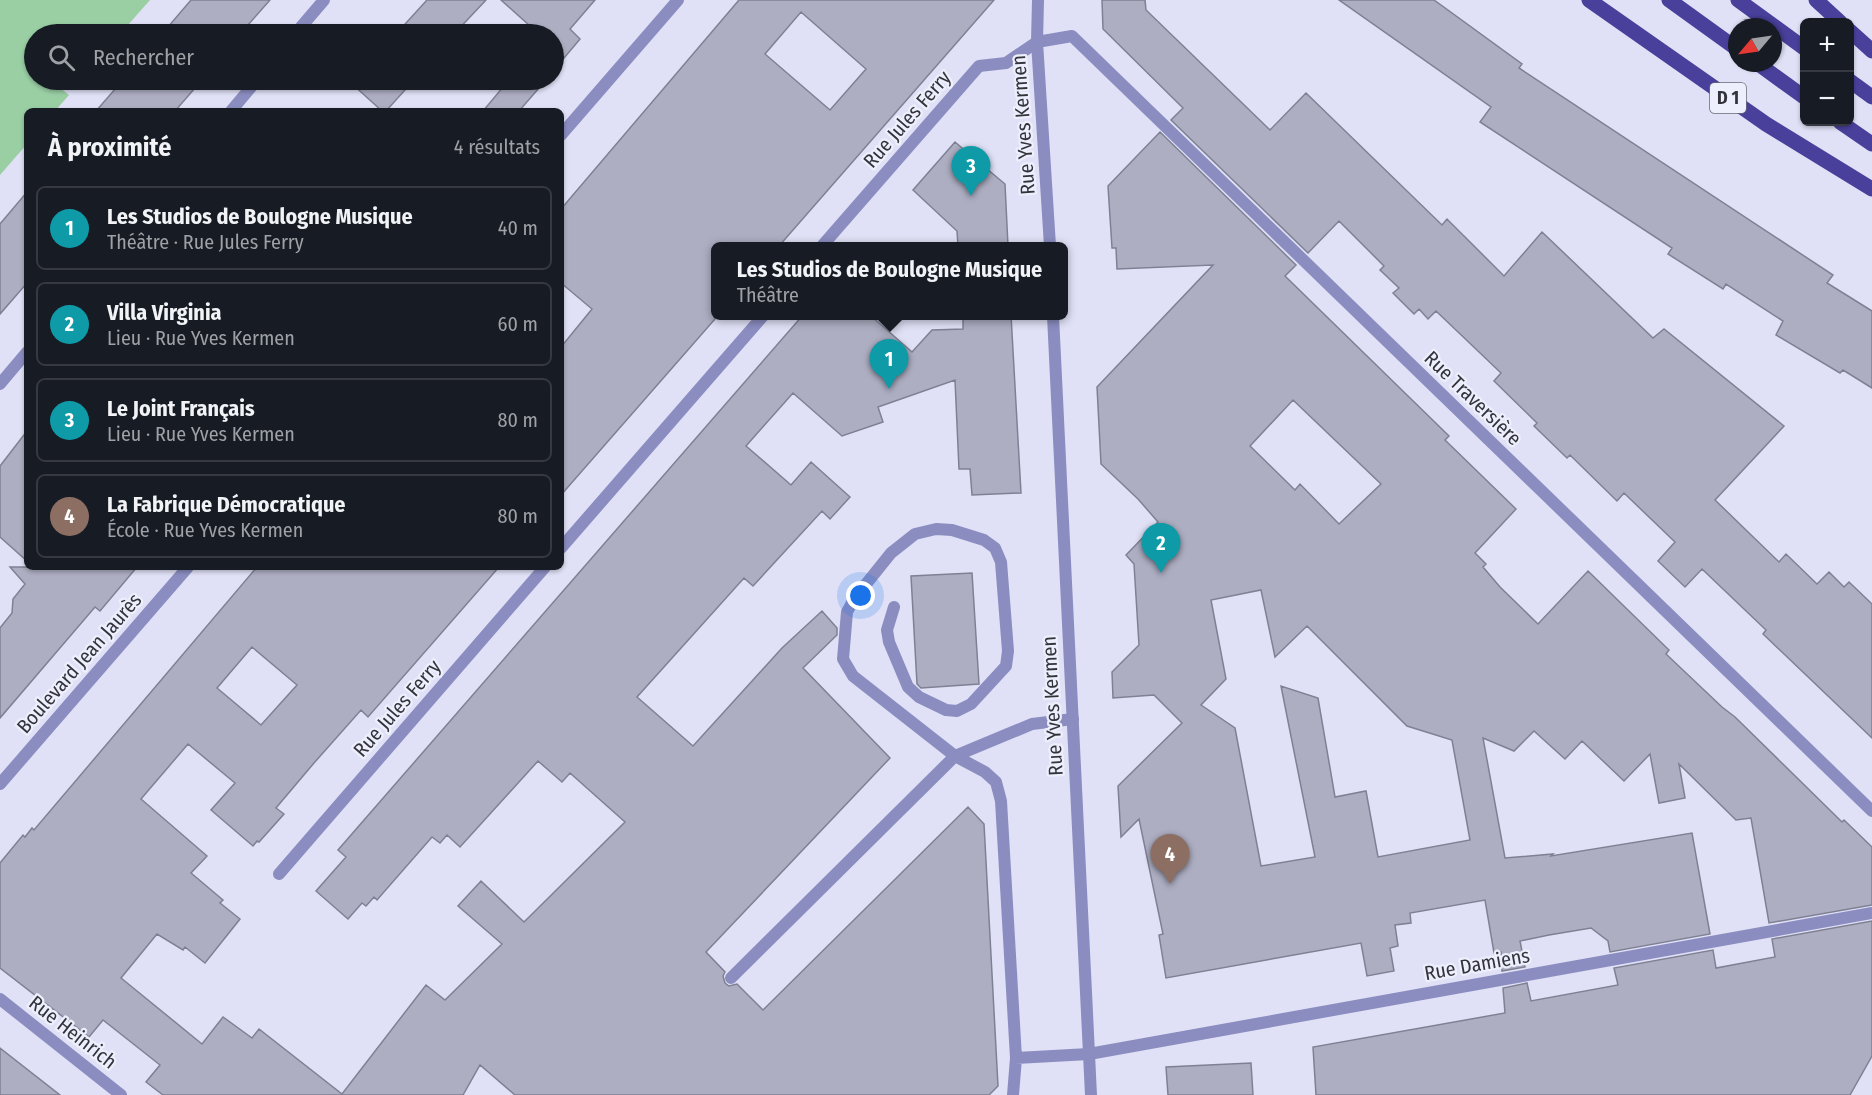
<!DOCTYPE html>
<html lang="fr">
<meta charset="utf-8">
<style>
:root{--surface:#171b24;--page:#242831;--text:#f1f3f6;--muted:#9ea1a6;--line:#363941;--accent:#db2777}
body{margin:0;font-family:"Fira Sans Condensed",sans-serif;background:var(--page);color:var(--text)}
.controls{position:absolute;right:18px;top:18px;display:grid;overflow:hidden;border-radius:9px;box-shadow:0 2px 4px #0004}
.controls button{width:54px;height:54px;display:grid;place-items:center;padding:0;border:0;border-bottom:2px solid var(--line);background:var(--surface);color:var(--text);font:30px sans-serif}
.compass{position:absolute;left:1728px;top:18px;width:54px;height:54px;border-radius:50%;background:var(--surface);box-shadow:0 2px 4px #0004;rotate:241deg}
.you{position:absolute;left:861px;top:596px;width:21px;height:21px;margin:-15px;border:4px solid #fff;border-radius:50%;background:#1a73e8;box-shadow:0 0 0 9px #1a73e833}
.badge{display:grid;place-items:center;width:39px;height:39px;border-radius:50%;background:var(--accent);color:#fff;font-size:20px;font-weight:700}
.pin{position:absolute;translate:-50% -50px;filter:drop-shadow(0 2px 3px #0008)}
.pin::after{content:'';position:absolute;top:32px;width:21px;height:18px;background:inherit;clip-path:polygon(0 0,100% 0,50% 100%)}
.popup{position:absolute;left:711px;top:242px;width:357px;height:78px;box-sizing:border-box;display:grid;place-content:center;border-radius:9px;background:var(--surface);filter:drop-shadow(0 2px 4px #0005);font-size:20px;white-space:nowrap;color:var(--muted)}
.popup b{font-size:22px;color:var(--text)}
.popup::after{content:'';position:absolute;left:50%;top:100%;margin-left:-12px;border:12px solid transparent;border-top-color:var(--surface)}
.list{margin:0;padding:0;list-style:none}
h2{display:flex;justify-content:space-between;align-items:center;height:78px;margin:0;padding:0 24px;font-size:26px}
h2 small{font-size:20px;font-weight:400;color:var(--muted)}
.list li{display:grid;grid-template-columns:39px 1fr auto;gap:18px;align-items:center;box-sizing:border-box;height:84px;margin:0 12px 12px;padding:0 12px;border:2px solid var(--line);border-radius:9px}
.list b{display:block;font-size:22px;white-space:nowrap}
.list p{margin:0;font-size:20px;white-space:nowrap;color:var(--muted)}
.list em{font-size:20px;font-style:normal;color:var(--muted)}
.icon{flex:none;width:33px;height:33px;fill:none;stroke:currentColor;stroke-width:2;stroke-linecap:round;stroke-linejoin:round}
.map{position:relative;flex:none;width:1872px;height:1095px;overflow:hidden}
.search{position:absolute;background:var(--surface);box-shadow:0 2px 4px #0004;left:24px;top:24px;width:540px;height:66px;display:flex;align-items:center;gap:15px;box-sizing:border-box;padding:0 21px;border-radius:33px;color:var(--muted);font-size:22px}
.panel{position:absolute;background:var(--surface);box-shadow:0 2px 4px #0004;left:24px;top:108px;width:540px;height:462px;border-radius:9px}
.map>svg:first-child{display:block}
.green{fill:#9acfa4}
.building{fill:#adaec2;stroke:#7f8093;stroke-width:1.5;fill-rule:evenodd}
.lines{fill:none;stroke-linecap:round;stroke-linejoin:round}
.service{stroke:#8b8dc0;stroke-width:12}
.minor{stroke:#8b8dc0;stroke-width:12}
.tertiary{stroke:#8b8dc0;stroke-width:12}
.primary{stroke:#49409c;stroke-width:15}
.labels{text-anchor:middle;stroke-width:4.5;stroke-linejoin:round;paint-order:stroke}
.shield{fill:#eeeffc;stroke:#6a6b75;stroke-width:1.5}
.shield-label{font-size:18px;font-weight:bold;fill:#32333b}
.street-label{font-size:20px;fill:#32333b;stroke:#eeeffc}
</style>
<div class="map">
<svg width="1872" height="1095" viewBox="0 0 1872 1095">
<rect width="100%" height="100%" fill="#e0e1f6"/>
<!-- green -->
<path class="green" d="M0 0H150L120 34H34V80H50L69 95 55 111H27V144L0 175Z"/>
<!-- building -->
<path class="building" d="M191 0H270L240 34H162Z
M427 0H486L454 34H396Z
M501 0H595L570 29 580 39 554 70V34H539Z
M739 0H994L779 246H715V319L561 495V347L592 309 561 283V209ZM801 12 866 69 830 110 765 54Z
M1102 0H1145L1146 10 1270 130 1306 93 1442 225 1447 219 1504 276 1542 232 1653 338 1664 329 1784 426 1715 500 1779 562 1786 554 1817 584 1829 572 1844 587 1849 582 1872 604V738L1763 634 1766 630 1702 569 1685 587 1658 561 1675 542 1624 493 1617 501 1570 455 1567 458 1534 426 1537 423 1494 381 1501 373 1436 311 1428 319 1419 309 1414 314 1393 293 1399 288 1380 270 1384 266 1339 221 1308 253 1171 120 1183 108 1103 29Z
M1339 0H1434L1522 64 1519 68 1833 275 1827 283 1872 311V388L1843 370 1840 373 1776 335 1783 321 1726 284 1723 289 1668 254 1672 248 1480 122 1491 107Z
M123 80H202L175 111H96Z
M354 80H414L386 111H382L351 83Z
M509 80H546L519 111H483Z
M1160 132 1296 265 1285 276 1449 436 1445 440 1516 509 1475 553 1486 564 1483 567 1500 587 1538 624 1588 571 1669 650 1666 654 1722 707 1735 717 1842 822 1844 820 1872 847V905L1769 923 1751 818 1736 820 1679 764 1685 798 1659 803 1650 754 1624 781 1582 741 1565 759 1534 731 1514 751 1483 738 1505 858 1553 854 1551 856 1692 833 1710 934 1610 952 1608 941 1591 928 1549 935 1520 941 1525 967 1502 971 1501 952 1494 953 1485 900 1410 913 1411 923 1395 925 1398 946 1390 948 1394 971 1367 976 1361 943 1166 978 1159 935 1163 934 1139 819 1121 837 1118 786 1182 723 1154 695 1113 698 1112 672 1139 645 1134 564 1126 555 1158 522 1138 499 1101 464 1097 387 1213 265 1117 269 1116 248H1112L1108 186ZM1293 400 1381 484 1339 524 1300 484 1295 490 1250 446ZM1261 590 1275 657 1307 626 1407 726 1452 740 1470 840 1378 857 1366 791 1335 797 1318 698 1281 686 1315 857 1261 866 1235 728 1201 705 1226 679 1211 600Z
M955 142 1005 184 1008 246H958L957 231 913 190Z
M27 192V283L0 314V224Z
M803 315H870L912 352 932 330 963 329V315H1011L1021 493 972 495 970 469H959L955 380 878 407 883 422 842 436 793 393 746 446 791 485 811 462 850 497 830 519 822 511 753 586 744 578 637 697 693 746 782 648 822 611 837 628V635L803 668 890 758 706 952 725 972 723 976 725 983 729 986 737 984 763 1010 968 807 984 824 998 1086 989 1095H515L480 1065 463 1095H163L146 1082 160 1065 103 1020 89 1037 0 968V863L23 835 25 837 32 828 34 830 257 567H499L368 717 361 710 314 763 276 808 284 814 259 842 257 841 253 846 211 810 235 783 188 744 141 799 207 856 191 873 223 900 220 903 240 919 205 963 185 947 183 950 157 934 121 978 202 1044 223 1017 252 1038 259 1029 342 1094 426 985 445 1000 502 944 458 906 481 881 524 922 625 822 570 773 562 782 538 761 460 847 447 835 440 843 432 837 377 900 374 897 366 906 362 903 348 919 316 891 346 857 338 850ZM252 647 297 685 261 725 217 688Z
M27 431V561L0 537V466Z
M10 567H137L100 611 95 607 0 718V628L12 613 13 599 25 584Z
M972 573 979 684 921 688 917 684 911 576Z
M1872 921V1056L1850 1095H1316L1313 1047 1505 1013 1503 988 1527 983 1531 1001 1618 985 1614 968 1713 950 1716 968 1775 957 1772 939Z
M0 1048 60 1095H0Z
M1251 1063 1253 1095H1168L1166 1067Z"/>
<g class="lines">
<!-- service -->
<path class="service" d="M295 34 324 0
M231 111 257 80
M0 384 27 352
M894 607 887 630 889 642 908 687 919 697 946 710 957 711 971 704 1006 666 1008 651 1001 562 995 548 984 540 952 530 936 529 915 534 891 553 854 599 847 612 843 659 853 676 955 756 985 772 996 782 1001 801 1016 1058 1013 1095
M731 978 955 756 1032 724 1073 719
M1016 1058 1089 1054"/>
<!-- minor -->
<path class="minor" d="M1038 0 1037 42 1050 246
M822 246 979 66 1006 63 1037 42 1072 36 1872 811
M1053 316 1091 1095
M561 548 763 316
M279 874 545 567
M0 999 121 1095
M1089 1054 1872 913"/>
<!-- tertiary -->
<path class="tertiary" d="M561 135 678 0
M0 784 188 567"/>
<!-- primary -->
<path class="primary" d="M1589 0 1766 124 1872 189
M1669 0 1737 49
M1738 0 1804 48
M1816 0 1840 22
M1850 31 1872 51
M1757 63 1804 97
M1850 81 1872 97
M1840 122 1872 144"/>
</g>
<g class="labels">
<!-- shield labels -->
<rect class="shield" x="1710" y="83" width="36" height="30" rx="4.5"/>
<g class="shield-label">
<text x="1728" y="104">D 1</text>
</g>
<!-- street labels -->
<g class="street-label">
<text transform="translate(907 119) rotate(-49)" y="7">Rue Jules Ferry</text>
<text transform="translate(1023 125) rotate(-94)" y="7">Rue Yves Kermen</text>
<text transform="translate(1473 398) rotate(44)" y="7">Rue Traversière</text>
<text transform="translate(79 663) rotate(-49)" y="7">Boulevard Jean Jaurès</text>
<text transform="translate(1052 706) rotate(-93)" y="7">Rue Yves Kermen</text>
<text transform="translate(397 708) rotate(-49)" y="7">Rue Jules Ferry</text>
<text transform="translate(1477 964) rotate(-10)" y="7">Rue Damiens</text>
<text transform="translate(73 1032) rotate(38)" y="7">Rue Heinrich</text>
</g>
</g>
</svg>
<div class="controls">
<button>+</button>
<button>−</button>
</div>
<svg class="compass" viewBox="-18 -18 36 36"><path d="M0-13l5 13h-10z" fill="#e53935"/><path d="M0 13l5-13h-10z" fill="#9ea1a6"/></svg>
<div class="you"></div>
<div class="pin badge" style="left:889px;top:389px;background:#0f9aa8">1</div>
<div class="popup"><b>Les Studios de Boulogne Musique</b>Théâtre</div>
<div class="pin badge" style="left:1161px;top:573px;background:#0f9aa8">2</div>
<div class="pin badge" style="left:971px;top:196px;background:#0f9aa8">3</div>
<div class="pin badge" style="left:1170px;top:884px;background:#8d6e63">4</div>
<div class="search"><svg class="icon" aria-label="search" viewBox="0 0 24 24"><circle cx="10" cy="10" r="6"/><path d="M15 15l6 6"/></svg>Rechercher</div>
<section class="panel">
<h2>À proximité<small>4 résultats</small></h2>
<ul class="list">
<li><span class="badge" style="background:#0f9aa8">1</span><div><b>Les Studios de Boulogne Musique</b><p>Théâtre · Rue Jules Ferry</p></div><em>40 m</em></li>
<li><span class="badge" style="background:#0f9aa8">2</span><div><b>Villa Virginia</b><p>Lieu · Rue Yves Kermen</p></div><em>60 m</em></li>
<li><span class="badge" style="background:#0f9aa8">3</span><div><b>Le Joint Français</b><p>Lieu · Rue Yves Kermen</p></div><em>80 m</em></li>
<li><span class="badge" style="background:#8d6e63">4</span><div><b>La Fabrique Démocratique</b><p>École · Rue Yves Kermen</p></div><em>80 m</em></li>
</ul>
</section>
</div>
